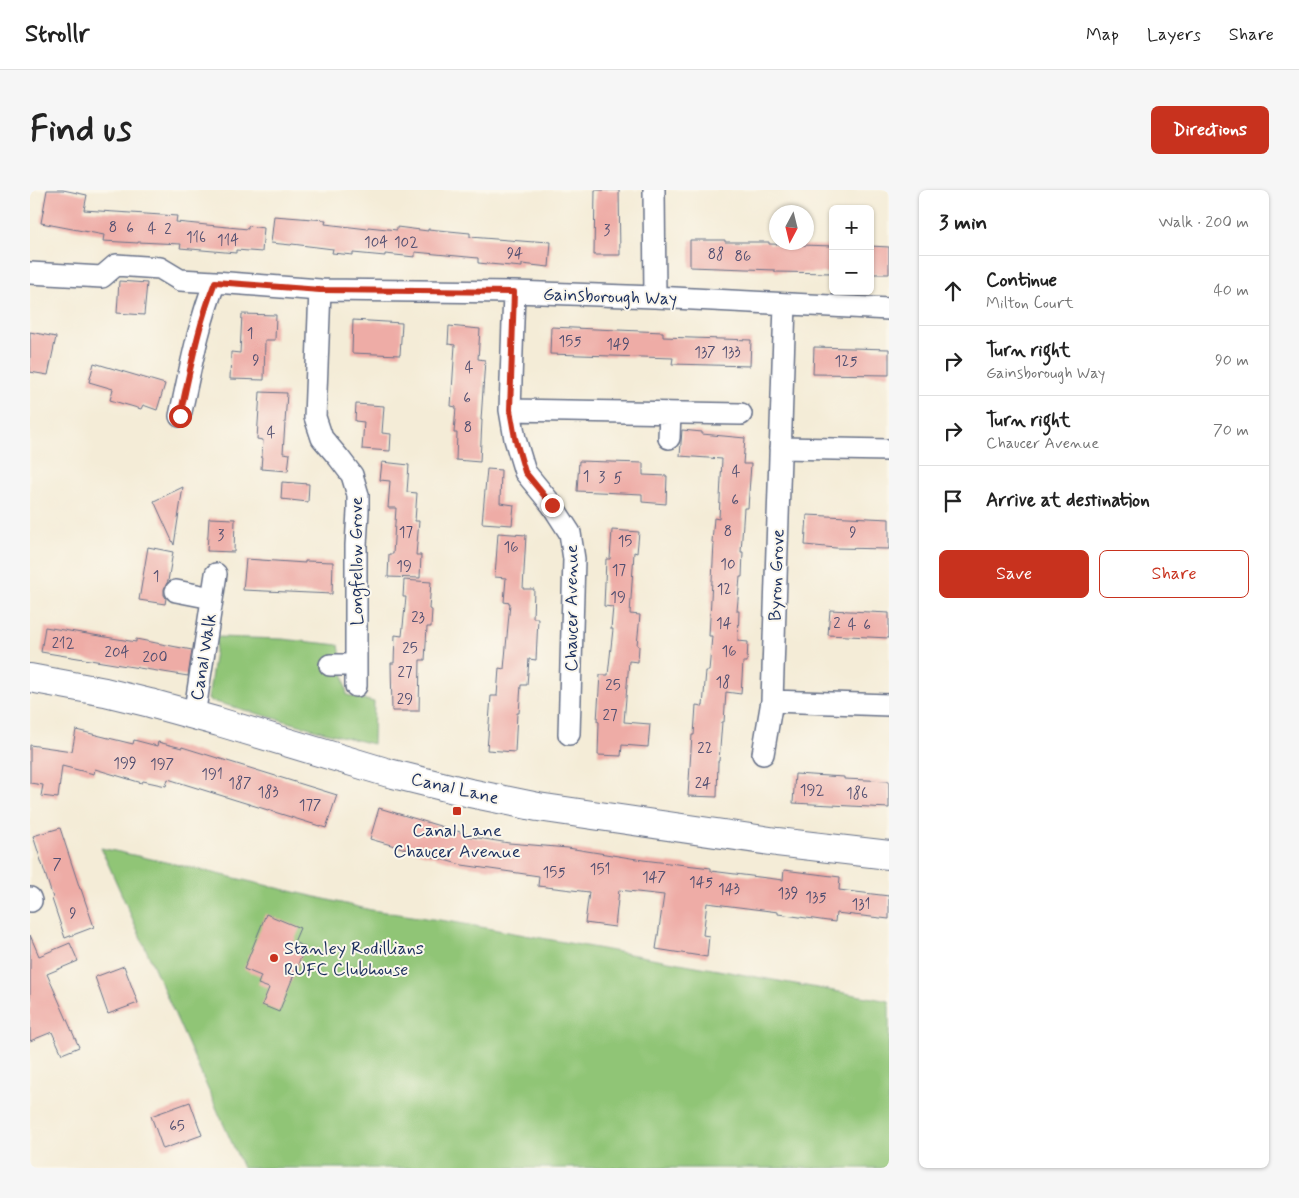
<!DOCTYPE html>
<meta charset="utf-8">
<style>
:root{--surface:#fff;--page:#f6f6f6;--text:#222;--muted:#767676;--line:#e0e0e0;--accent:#c8321e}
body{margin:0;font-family:Mynerve,sans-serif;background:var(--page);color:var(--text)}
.controls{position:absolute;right:15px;top:15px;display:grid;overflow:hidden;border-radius:8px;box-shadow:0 1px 4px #0004}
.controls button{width:45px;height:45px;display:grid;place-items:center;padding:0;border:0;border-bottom:1px solid var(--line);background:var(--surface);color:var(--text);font:25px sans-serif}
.compass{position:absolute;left:739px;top:15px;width:45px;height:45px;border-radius:50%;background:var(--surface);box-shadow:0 1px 4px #0004;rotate:187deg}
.stop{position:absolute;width:15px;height:15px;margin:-11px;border:4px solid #c8321e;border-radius:50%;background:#fff}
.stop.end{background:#c8321e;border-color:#fff;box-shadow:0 1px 5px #0008}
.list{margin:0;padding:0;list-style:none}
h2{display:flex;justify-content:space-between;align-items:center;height:65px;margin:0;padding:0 20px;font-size:21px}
h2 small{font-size:16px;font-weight:400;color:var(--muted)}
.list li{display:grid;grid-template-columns:32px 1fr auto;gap:15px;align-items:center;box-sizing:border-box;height:70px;padding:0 20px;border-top:1px solid var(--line)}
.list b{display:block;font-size:19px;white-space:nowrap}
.list p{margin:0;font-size:16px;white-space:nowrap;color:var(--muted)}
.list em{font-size:16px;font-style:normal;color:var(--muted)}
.actions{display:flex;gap:10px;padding:15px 20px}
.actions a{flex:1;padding:11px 0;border:1px solid var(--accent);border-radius:8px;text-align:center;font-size:18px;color:var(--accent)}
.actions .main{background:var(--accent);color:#fff}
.icon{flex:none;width:28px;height:28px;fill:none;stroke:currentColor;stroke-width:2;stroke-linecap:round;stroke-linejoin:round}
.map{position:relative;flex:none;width:859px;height:978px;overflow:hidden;border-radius:8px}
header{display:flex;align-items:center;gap:30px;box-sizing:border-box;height:70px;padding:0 25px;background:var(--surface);border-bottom:1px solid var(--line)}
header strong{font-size:24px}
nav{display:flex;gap:28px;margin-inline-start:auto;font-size:18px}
.intro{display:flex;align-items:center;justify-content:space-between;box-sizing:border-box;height:120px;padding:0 30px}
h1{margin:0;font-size:35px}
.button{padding:12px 22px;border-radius:8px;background:var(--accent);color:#fff;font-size:18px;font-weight:700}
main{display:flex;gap:30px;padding:0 30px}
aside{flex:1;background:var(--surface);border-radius:8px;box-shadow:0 1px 4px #0004}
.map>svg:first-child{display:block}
.green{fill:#90c576;stroke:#567a6a}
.building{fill:#eeaca6}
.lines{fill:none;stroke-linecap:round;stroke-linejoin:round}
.street-casing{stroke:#677188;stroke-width:24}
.secondary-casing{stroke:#677188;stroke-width:30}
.street{stroke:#fff;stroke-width:21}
.secondary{stroke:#fff;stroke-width:28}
.route{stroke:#c8321e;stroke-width:6}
.poi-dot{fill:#c8321e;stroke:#fbf7ec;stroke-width:2}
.labels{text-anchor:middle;stroke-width:4;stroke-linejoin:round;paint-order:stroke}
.number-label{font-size:15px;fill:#504e70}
.street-label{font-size:18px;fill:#1b2f5e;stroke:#fbf7ec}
.poi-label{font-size:18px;fill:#1b2f5e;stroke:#fbf7ec}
</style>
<header>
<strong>Strollr</strong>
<nav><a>Map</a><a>Layers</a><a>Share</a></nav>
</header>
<div class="intro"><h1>Find us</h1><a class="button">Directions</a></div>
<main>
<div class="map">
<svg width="859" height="978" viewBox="0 0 859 978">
<rect width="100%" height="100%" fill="#fbf7ec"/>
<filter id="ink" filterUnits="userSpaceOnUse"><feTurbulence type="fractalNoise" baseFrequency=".02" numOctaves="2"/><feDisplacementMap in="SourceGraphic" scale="10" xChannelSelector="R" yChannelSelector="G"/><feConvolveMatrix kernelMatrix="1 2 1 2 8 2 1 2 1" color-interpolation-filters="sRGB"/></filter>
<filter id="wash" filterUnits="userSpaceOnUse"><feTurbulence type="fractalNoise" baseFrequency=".0096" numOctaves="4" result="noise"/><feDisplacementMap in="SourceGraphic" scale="20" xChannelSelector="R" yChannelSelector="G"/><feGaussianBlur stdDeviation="1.12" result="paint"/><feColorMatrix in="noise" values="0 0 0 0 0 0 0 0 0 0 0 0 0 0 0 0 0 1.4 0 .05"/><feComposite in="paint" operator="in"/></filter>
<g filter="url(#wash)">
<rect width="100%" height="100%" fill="#f4ecd7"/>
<!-- green -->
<path class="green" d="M187 447 252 449 309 455 317 505 344 512 343 554 302 544 178 510Z
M71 658 158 677 341 720 423 732 859 811V978H213Z"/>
<g id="blocks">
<!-- building -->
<path class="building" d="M17 0H33L57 5 54 20 147 26 146 32 218 39V36L234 38 232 62 206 60V63L150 58 151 54 108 52V53L73 51 74 45 11 33Z
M565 0H589L590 65H564Z
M244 26 296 30 295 34 338 39V37L367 40V37L398 41V39L440 43V47L504 52V51L521 52 519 77 492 74V77L448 73V68L385 62V67L355 64V66L323 63V65L302 63 303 59 262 54 261 55 241 53Z
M660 50H695V52H739V54L803 56V83L745 82V80L660 77Z
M840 56 859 57V84H840Z
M89 91 117 93 114 125 87 123Z
M212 124 246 125 245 150H235L234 190 200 189 201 162 210 163Z
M323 130 372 133 370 165 322 163Z
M419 136 450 139 448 169 455 170 451 230H452L450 272 426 270 427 243H424L426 217 421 216 425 155 418 154Z
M521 137 633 142V147L721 150 720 176 642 174 643 168 520 164Z
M0 142 26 147 18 185 0 182Z
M784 157 859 159V185L783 184Z
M64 173 135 194 127 220 113 215 111 219 80 210 83 199 59 192Z
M230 202 257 203 253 263 260 264 258 281 231 279 233 250 227 249Z
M326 214 354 216 352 243 361 244 360 261 332 259 334 232 325 231Z
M652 240 672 242V244L715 248 713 274H721L718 318H714L711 362H713L712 387H710L707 421H709L708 451 718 452 717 472H713L711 504 696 502 694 532H692L689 571H688L687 607 658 606 662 545H664L666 515 673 516 676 481H679L682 446H679L684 353 682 352 684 328 689 329 692 269 650 266Z
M549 271 613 273V285L637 286 636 314 612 312V304L547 301Z
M352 272 379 275 377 302 387 303 385 331H389L386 365H391L390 388 358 387 359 364H363L366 318H358L360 291 350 290Z
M457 279 471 280 470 313 484 315 482 335 452 333Z
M252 292 279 294 278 312 251 309Z
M153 297 144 355 124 311Z
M777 325 859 329V359L806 358 775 355Z
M179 328 205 329 204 362 177 361Z
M582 340 609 342 607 363 604 362 600 424 610 425 607 455 609 456 608 472 599 471 594 532 620 534 618 557 592 555 591 566 568 565 569 532 567 531 570 485H578L583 439H581L583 417 574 416 576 369H580Z
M468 343 496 345 493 399H504L503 428H508L506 470 499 469 497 495H491L489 523H487L485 562 457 560 461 506H467L469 478 474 479 480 413 474 412 476 388 465 387Z
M118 357 143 362 138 391 134 399V405L136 408 135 414 109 410Z
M216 369 275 373V371L303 372 302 404 213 400Z
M374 390 401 392 399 419 402 420 401 437H397L395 470H390L389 521H362L361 473H364L365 445 372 446 376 407H373Z
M800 420 859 423V448L798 445Z
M15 437 106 452V449L162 460 158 486 11 462Z
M46 540 103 554 104 550 127 556 128 552 152 558V557L307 605 296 638 138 589 136 596 113 591 112 593 65 579 64 584 32 576 28 608 11 606 13 595 0 593V555L42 561Z
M765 584 814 587V589L859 591V618L763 613Z
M349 618 437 644 436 646 479 653 538 658 613 670 681 678V681L753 690 754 680 810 687 809 700 859 706V729L806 723 805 732 748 724V722L677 713 673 745 679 746 677 767 626 759 634 705 589 700 585 737 555 733 559 702 508 696 509 686 432 675 340 649Z
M30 638 50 699H51L64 737 35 748 22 709 23 708 3 646Z
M236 724 270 738 264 752 275 757 249 822 232 815 239 798 228 794 231 786 214 779Z
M0 745 9 766 40 753 48 771 17 784 49 857 32 864 22 842 0 851Z
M94 776 108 813 78 824 65 787Z
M160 912 172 945 133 959 121 926Z"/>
</g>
</g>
<g filter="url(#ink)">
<use href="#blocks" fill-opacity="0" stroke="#677188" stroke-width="1"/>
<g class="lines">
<!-- street casing -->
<g class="street-casing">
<path id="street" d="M624 0 625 107
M0 83 72 87 86 75 130 78 150 90 185 92 290 100 484 102 625 107 859 119
M290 100 285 227 292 248 309 268 322 285 328 305V321L326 355V496
M484 102 480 220 485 249 495 282 522 315 540 343 544 369 539 544
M480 220 711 224
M150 226C160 181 168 135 185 92
M639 248 640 223
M750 258 859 260
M146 401 182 408
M300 475H326
M742 511 859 515
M164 526 186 384
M733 564 742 511 755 114
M0 708 1 711"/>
</g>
<!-- secondary casing -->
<g class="secondary-casing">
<path id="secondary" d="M0 488 75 502 120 513 189 532 359 583 440 603 508 617 747 652 859 665"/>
</g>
<!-- street -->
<use href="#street" class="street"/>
<!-- secondary -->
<use href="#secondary" class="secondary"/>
</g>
</g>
<g class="lines" filter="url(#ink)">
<!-- route -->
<path class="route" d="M150 226C160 181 168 135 185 92L290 100 484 102 480 220 485 248 495 282 522 315"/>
</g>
<!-- markers -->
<g class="poi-dot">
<rect x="422" y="616" width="10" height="10" rx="2.5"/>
<circle cx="244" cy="768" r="5"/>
</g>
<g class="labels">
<!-- number labels -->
<g class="number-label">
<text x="83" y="42">8</text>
<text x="100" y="43">6</text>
<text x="122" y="43">4</text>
<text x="138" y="44">2</text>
<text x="577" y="45">3</text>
<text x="166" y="52">116</text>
<text x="198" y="55">114</text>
<text x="346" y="57">104</text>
<text x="376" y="57">102</text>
<text x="485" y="68">94</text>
<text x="686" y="69">88</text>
<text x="713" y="71">86</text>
<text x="220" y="148">1</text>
<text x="540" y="156">155</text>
<text x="588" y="159">149</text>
<text x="675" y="167">137</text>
<text x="701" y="167">133</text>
<text x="226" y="175">9</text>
<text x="816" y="176">125</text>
<text x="439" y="182">4</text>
<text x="437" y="213">6</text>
<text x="438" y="242">8</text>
<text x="241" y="247">4</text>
<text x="706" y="286">4</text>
<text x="556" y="291">1</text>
<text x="572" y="292">3</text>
<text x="588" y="293">5</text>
<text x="705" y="315">6</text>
<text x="698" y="346">8</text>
<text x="376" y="347">17</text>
<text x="823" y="347">9</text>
<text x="191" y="350">3</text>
<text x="595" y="356">15</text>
<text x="481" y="362">16</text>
<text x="698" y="379">10</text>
<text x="374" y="381">19</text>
<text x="589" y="385">17</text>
<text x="126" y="391">1</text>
<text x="694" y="404">12</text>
<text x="588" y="412">19</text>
<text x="388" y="432">23</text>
<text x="694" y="438">14</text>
<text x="807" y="438">2</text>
<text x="822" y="439">4</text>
<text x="837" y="440">6</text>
<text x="33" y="458">212</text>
<text x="380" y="463">25</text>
<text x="699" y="466">16</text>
<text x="87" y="467">204</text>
<text x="125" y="472">200</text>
<text x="375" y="487">27</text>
<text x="693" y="497">18</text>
<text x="583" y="500">25</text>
<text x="375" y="514">29</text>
<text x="580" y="530">27</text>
<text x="675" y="563">22</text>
<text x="95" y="578">199</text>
<text x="132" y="579">197</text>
<text x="182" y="589">191</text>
<text x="210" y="598">187</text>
<text x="673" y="598">24</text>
<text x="782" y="605">192</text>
<text x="238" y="607">183</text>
<text x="827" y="608">186</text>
<text x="280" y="620">177</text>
<text x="27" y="679">7</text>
<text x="570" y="684">151</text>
<text x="524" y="687">155</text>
<text x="624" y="692">147</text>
<text x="671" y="697">145</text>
<text x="699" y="704">143</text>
<text x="758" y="708">139</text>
<text x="786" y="712">135</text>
<text x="831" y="719">131</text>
<text x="43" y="728">9</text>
<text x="147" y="941">65</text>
</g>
<!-- street labels -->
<g class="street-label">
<text transform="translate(580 106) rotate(2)" y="6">Gainsborough Way</text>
<text transform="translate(326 371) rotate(-90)" y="6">Longfellow Grove</text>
<text transform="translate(746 385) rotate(-88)" y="6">Byron Grove</text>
<text transform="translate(541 418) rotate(-90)" y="6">Chaucer Avenue</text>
<text transform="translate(173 467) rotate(-81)" y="6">Canal Walk</text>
<text transform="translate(425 598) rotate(13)" y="6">Canal Lane</text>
</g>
<!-- poi labels -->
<g class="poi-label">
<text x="427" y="646">Canal Lane<tspan x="427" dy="21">Chaucer Avenue</tspan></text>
<text x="254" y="764" text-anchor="start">Stanley Rodillians<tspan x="254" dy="21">RUFC Clubhouse</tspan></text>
</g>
</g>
</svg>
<div class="controls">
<button>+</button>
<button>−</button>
</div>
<svg class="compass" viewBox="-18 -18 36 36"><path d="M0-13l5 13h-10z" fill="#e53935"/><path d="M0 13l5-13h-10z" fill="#767676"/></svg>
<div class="stop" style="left:150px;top:226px"></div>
<div class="stop end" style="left:522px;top:315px"></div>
</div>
<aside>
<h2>3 min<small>Walk · 200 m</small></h2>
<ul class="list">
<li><svg class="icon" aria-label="ahead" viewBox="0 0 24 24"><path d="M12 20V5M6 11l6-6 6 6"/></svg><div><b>Continue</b><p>Milton Court</p></div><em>40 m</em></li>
<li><svg class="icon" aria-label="right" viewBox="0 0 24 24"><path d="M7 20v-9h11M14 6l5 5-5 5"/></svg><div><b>Turn right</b><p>Gainsborough Way</p></div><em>90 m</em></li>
<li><svg class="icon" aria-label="right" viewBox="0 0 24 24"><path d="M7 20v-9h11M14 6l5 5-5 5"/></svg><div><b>Turn right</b><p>Chaucer Avenue</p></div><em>70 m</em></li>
<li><svg class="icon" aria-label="arrive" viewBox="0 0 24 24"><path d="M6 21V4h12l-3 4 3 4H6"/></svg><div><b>Arrive at destination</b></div></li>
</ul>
<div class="actions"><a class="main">Save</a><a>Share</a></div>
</aside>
</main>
